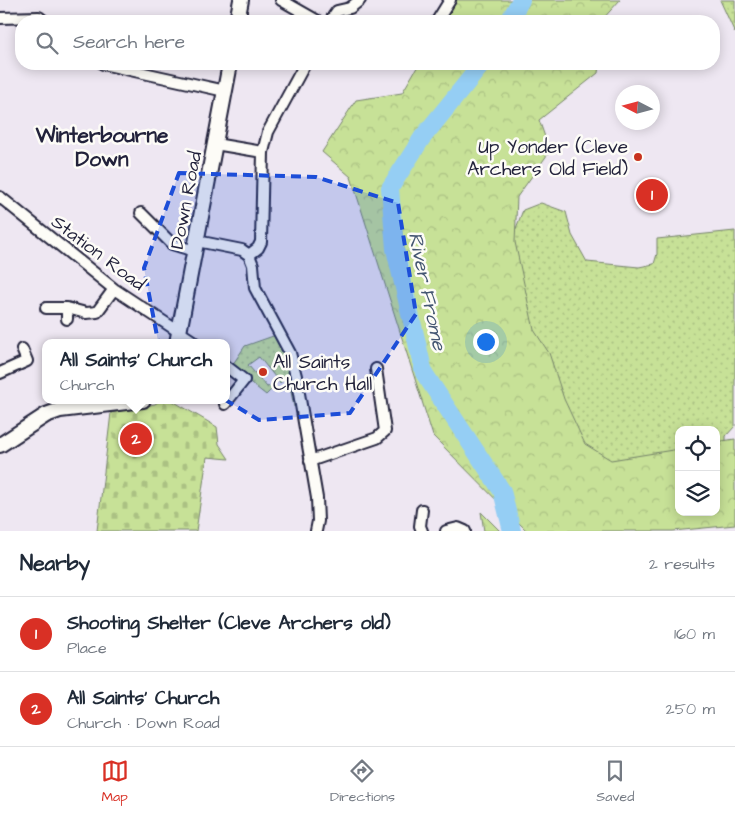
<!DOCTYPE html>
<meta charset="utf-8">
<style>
:root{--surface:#fff;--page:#f2f2f3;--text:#1f2937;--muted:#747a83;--line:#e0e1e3;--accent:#d93025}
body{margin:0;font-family:"Architects Daughter",sans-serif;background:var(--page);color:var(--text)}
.controls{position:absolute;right:15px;bottom:15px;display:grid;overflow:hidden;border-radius:10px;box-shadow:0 2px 12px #0003}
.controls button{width:45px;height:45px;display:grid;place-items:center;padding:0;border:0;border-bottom:1px solid var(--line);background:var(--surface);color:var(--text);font:25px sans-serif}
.compass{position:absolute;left:615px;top:85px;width:45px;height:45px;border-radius:50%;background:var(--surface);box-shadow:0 2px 12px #0003;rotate:276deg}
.you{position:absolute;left:485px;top:341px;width:18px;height:18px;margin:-12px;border:4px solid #fff;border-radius:50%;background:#1a73e8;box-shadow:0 0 0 8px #1a73e833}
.badge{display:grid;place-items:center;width:32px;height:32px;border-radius:50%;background:var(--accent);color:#fff;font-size:16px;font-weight:700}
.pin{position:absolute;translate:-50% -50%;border:2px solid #fff;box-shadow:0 1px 5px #0006}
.popup{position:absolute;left:42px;top:339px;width:188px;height:65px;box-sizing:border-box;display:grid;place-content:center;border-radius:10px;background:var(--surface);filter:drop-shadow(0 1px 4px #0005);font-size:16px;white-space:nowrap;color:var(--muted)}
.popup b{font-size:19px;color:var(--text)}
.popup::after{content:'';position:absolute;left:50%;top:100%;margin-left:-10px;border:10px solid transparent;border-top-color:var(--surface)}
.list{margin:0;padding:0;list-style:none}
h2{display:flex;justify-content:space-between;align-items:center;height:65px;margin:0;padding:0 20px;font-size:21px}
h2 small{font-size:16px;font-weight:400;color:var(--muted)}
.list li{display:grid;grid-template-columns:32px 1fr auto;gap:15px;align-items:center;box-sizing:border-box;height:75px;padding:0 20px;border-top:1px solid var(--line)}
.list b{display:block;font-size:19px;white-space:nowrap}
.list p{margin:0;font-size:16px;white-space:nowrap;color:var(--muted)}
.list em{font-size:16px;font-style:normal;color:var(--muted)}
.icon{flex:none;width:28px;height:28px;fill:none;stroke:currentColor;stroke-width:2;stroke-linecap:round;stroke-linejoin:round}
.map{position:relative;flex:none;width:735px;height:531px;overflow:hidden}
.search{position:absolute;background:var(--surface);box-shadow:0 2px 12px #0003;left:15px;right:15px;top:15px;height:55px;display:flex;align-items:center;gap:12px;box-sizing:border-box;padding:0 18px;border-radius:20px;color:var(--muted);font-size:19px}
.sheet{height:215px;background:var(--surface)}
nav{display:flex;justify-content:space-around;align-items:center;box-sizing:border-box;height:70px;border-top:1px solid var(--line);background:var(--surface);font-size:14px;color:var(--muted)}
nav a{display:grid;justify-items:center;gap:2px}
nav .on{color:var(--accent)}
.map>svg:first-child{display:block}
.grass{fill:url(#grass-dots);stroke:#748269}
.forest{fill:url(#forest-crowns);stroke:#748269}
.cemetery{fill:url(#cemetery-stones);stroke:#748269}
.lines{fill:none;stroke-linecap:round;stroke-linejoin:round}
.river{stroke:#95cef4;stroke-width:18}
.street-casing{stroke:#22223b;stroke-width:14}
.secondary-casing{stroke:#22223b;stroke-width:18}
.street{stroke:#fdfcf7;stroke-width:10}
.secondary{stroke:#fdfcf7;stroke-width:14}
.marked{fill:#1d4ed8;fill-opacity:0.2;stroke:#1d4ed8;stroke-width:4;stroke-dasharray:10 6;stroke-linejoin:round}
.poi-dot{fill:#c8321e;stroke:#fdfcf7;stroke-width:2}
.labels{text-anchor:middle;stroke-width:5;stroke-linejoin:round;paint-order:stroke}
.poi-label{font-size:19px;fill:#22223b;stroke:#fdfcf7;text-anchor:end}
.street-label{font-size:19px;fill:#22223b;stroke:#fdfcf7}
.water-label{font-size:20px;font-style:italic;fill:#445672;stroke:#fdfcf7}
.quarter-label{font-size:21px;font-weight:bold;fill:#22223b;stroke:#fdfcf7}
</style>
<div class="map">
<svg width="735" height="531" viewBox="0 0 735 531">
<defs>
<pattern id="grass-dots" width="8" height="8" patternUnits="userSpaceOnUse" patternTransform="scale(1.25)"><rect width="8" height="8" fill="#c7e197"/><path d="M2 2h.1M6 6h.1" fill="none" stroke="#abc183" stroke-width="1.8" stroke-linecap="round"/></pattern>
<pattern id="forest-crowns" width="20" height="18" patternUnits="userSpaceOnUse" patternTransform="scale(1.25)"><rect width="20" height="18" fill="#c7e197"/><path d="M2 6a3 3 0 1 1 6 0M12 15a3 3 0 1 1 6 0" fill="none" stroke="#abc183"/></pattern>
<pattern id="cemetery-stones" width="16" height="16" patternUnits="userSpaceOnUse" patternTransform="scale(1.25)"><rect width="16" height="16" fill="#c7e197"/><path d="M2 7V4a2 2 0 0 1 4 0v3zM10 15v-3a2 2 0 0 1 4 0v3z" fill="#abc183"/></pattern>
</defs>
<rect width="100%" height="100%" fill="#eee7f2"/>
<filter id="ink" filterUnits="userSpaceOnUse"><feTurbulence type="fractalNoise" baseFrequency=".02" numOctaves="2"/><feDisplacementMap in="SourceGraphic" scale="10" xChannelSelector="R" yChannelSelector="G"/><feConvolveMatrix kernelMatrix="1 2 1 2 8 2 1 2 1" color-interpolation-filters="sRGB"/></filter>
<g filter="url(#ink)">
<!-- grass -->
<path class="grass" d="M720 0H735V33Z
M541 203 566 212 572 235 587 262 639 267 654 264 657 254V239L735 231V426L726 436V448L716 450V430H679V456L598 468 541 379 512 239 523 210Z
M276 335 290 358 298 403 294 407 288 376 280 383 259 357 248 365 267 387 269 386 272 389 266 395 231 367 245 346Z"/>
<!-- forest -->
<path class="forest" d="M456 0H620L601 21H443Z
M419 64H599L598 73 539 120 550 151 517 197 515 242 534 330 549 353 564 399 585 444 611 460 679 449V512H716V442L735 439V525L673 531H527L433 436 351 177 322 152 356 100 402 93Z
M481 512 500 531H484Z"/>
<!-- cemetery -->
<path class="cemetery" d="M161 400H171L217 427 219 444 229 459 207 457 196 531H97L111 413 155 404Z"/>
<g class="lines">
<!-- river -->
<path class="river" d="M509 21 521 0
M482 64 422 138 390 188 395 249 424 373 502 491 512 531"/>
<!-- street casing -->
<g class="street-casing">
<path id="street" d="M281 0 318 21
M0 18 39 17 44 21
M330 21 337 11 350 8 360 0
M437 21 450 0
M103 64 225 91
M215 144 263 152
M0 197 114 289 196 343
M141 213 172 244 195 251
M197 241 242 250 249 255 253 265 255 288 290 353 296 376 317 498 318 521 316 531
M249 255 258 248 261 242 263 152 268 132 305 64
M46 308H67L86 313 97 312 114 289
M67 319V308
M0 373 27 361 22 349
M225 404 244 380 226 366
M310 461 377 438 385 431 376 369
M422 531 420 526 422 510
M446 531 458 528 465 531"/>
</g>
<!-- secondary casing -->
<g class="secondary-casing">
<path id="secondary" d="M237 21 241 0
M177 343 230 64
M0 445 46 415 60 410 143 400"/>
</g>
<!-- street -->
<use href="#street" class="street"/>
<!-- secondary -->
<use href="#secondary" class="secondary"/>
</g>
</g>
<!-- marked area -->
<path class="marked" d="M179 173 316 177 398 203 416 314 350 413 259 420 162 362 144 268Z"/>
<!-- markers -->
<g class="poi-dot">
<circle cx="638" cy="157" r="5"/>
<circle cx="263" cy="372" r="5"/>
</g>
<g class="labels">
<!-- poi labels -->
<g class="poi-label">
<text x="628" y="153">Up Yonder (Cleve<tspan x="628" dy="22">Archers Old Field)</tspan></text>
<text x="273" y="368" text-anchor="start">All Saints<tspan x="273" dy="22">Church Hall</tspan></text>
</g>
<!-- street labels -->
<g class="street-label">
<text transform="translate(185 200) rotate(-79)" y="7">Down Road</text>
<text transform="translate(99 252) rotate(37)" y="7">Station Road</text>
</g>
<!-- water labels -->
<g class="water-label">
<text transform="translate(428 291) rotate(78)" y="7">River Frome</text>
</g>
<!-- quarter labels -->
<g class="quarter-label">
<text x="102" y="142">Winterbourne<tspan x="102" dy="24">Down</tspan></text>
</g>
</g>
</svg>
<div class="controls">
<button><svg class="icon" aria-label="locate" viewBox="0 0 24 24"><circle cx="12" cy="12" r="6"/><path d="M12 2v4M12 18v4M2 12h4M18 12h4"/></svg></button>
<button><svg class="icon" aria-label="layers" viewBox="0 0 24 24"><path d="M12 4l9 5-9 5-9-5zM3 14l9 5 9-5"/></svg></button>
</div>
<svg class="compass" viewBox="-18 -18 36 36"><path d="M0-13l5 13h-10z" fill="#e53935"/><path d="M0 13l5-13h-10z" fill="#747a83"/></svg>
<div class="you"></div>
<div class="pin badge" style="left:652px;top:195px">1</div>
<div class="pin badge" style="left:136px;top:439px">2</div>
<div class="popup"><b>All Saints' Church</b>Church</div>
<div class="search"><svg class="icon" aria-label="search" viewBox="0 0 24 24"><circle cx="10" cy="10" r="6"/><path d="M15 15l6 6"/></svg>Search here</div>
</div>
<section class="sheet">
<h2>Nearby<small>2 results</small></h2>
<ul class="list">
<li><span class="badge">1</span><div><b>Shooting Shelter (Cleve Archers old)</b><p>Place</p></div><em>160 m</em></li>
<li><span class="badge">2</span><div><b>All Saints' Church</b><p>Church · Down Road</p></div><em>250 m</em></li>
</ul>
</section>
<nav>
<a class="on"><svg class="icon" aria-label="map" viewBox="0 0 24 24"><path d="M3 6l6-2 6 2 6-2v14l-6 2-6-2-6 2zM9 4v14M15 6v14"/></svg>Map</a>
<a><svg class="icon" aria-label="directions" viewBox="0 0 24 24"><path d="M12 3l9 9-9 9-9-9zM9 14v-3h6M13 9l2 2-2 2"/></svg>Directions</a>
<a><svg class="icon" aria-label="saved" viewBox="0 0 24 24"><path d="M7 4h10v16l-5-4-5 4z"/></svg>Saved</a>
</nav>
